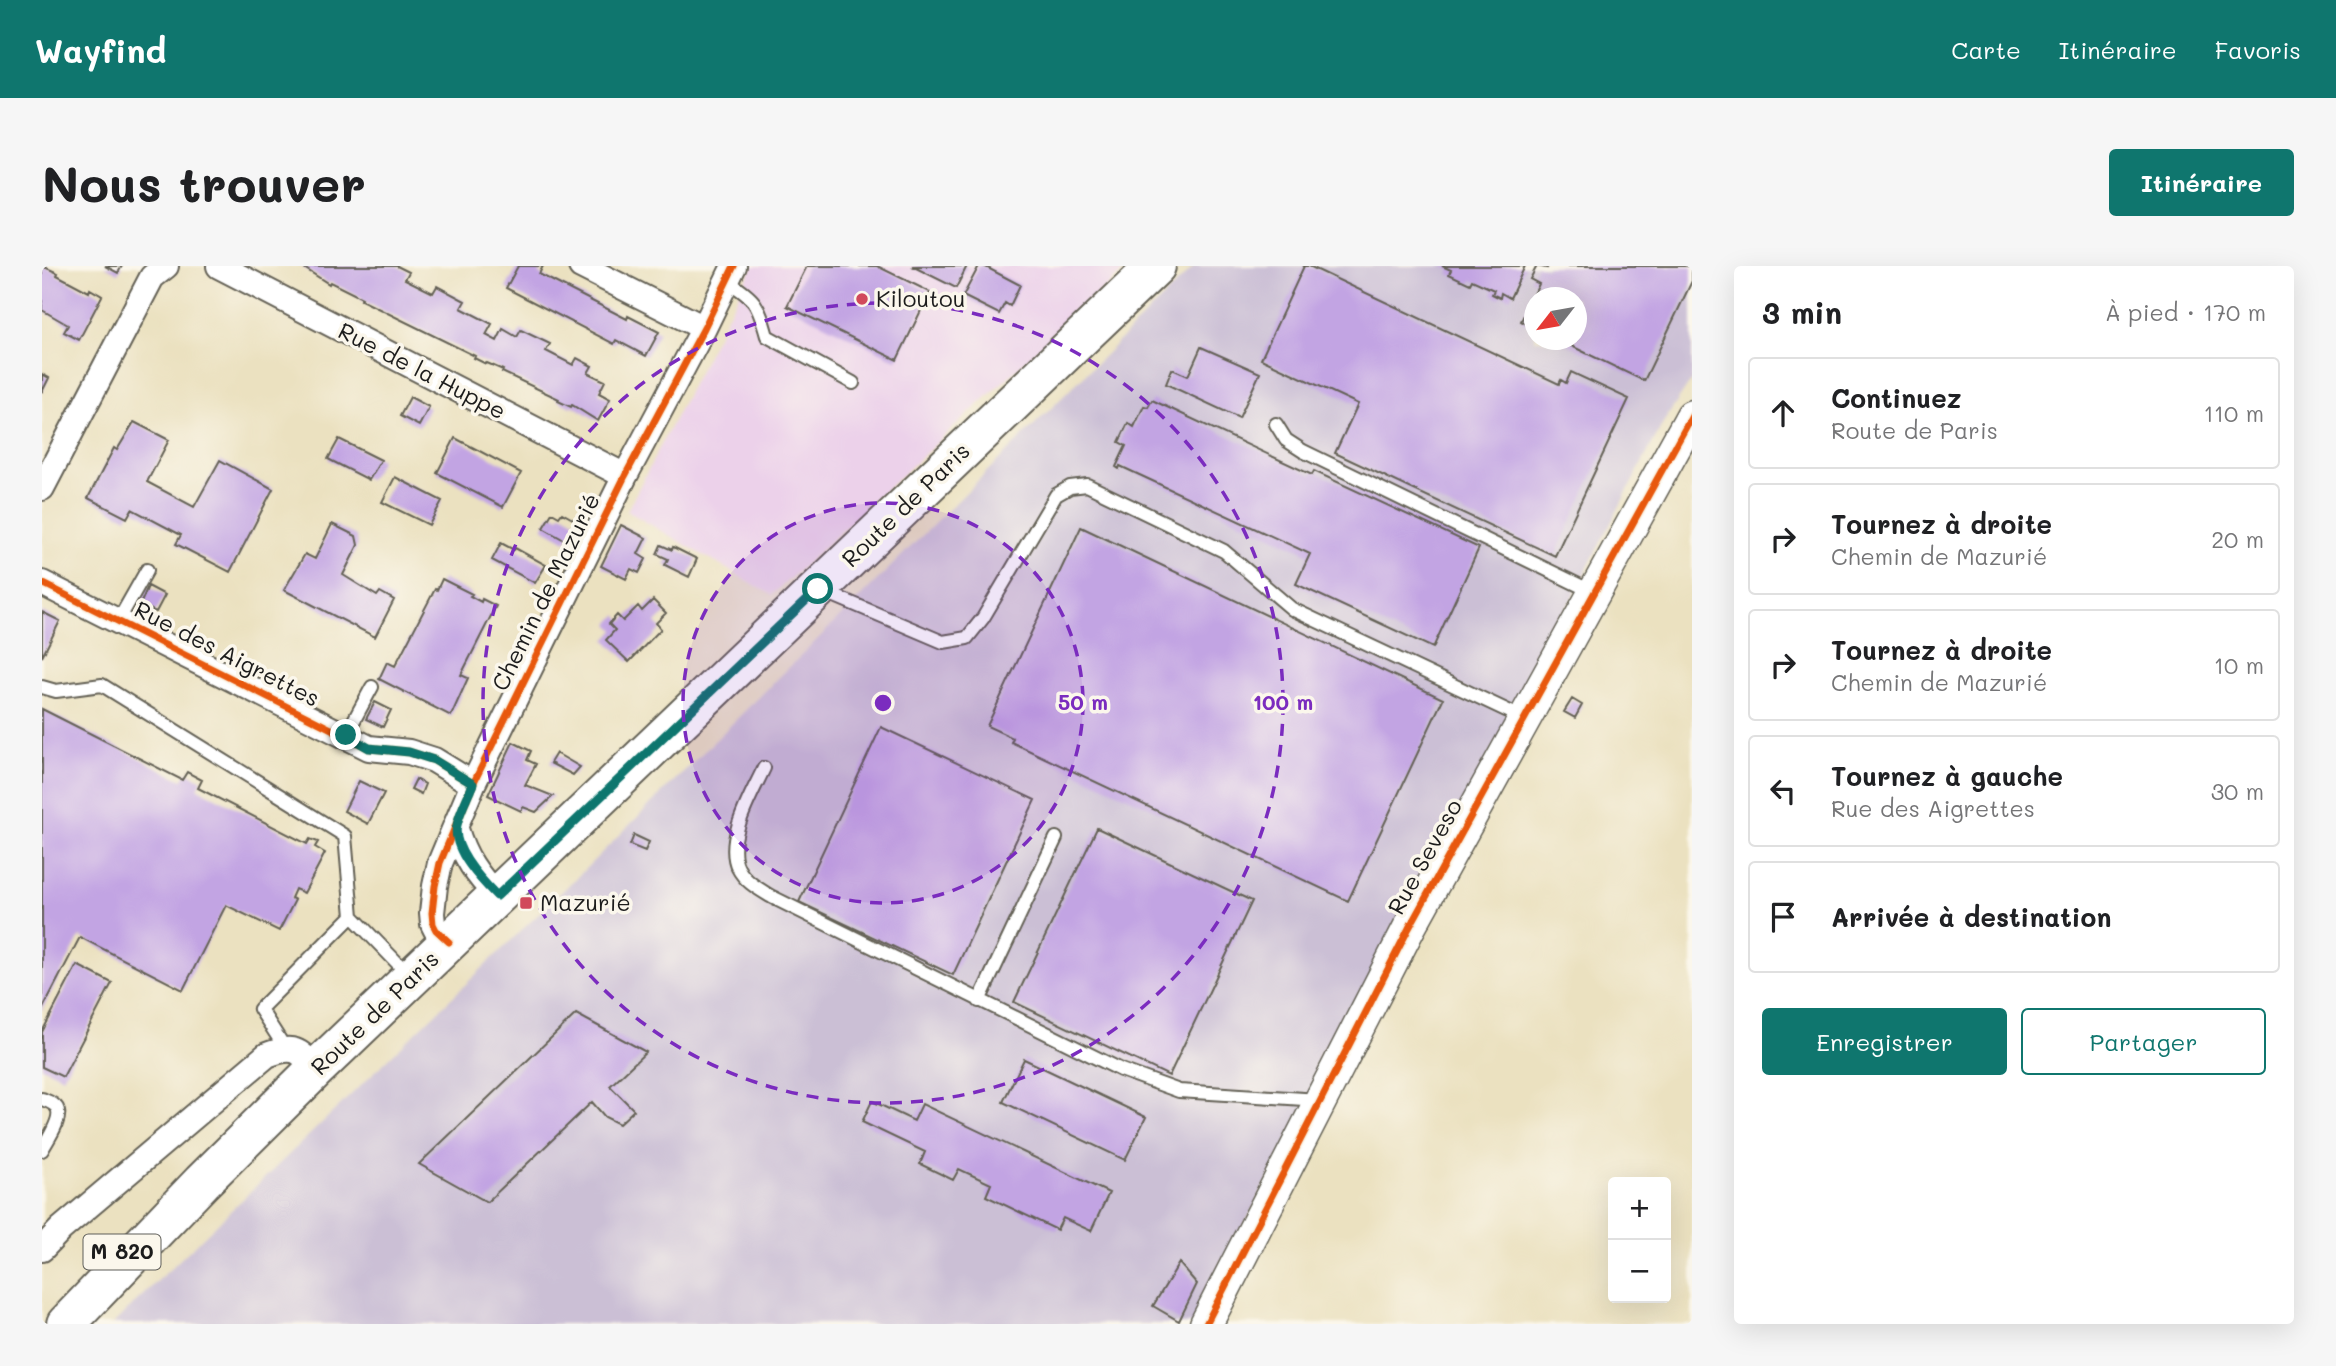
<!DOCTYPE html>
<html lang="fr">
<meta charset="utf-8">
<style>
:root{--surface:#fff;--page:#f6f6f6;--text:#202124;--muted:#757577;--line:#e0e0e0;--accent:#0f766e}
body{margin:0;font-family:Mali,sans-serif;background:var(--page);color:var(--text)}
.controls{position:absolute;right:21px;bottom:21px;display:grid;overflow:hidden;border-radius:7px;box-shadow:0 7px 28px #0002}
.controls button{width:63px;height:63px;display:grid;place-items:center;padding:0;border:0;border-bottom:2px solid var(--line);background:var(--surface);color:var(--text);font:35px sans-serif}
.compass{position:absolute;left:1482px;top:21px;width:63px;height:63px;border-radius:50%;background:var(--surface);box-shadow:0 7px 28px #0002;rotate:239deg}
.stop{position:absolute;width:21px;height:21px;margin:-16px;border:5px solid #0f766e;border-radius:50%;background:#fff}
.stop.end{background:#0f766e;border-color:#fff;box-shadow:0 2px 7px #0008}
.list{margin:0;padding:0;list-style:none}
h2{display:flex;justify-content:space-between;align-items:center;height:91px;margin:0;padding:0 28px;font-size:30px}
h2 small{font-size:23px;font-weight:400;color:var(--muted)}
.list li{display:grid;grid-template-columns:46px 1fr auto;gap:21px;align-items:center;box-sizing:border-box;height:112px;margin:0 14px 14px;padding:0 14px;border:2px solid var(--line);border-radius:7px}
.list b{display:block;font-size:26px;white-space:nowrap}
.list p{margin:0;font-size:23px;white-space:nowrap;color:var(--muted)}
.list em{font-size:23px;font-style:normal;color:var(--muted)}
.actions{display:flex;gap:14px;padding:21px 28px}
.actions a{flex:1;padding:16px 0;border:2px solid var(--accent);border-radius:7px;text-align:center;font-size:24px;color:var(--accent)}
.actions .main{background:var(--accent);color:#fff}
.icon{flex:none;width:38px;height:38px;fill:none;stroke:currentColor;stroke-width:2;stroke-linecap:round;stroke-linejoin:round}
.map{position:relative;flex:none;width:1650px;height:1058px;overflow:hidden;border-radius:7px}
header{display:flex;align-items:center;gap:42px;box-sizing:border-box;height:98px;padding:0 35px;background:var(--accent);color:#fff}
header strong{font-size:33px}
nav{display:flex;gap:38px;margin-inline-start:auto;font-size:24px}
.intro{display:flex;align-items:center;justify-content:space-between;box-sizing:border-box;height:168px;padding:0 42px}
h1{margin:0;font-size:49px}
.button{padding:18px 32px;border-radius:7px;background:var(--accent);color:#fff;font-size:24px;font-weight:700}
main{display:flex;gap:42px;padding:0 42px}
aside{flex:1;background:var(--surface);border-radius:7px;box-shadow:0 7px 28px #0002}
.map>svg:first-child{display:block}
.built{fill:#ecd1ea}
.industrial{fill:#cbbfd5;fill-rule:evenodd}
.building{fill:#c2a4e3}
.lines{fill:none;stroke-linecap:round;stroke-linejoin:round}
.service-casing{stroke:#646155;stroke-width:16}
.minor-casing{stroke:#646155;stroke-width:28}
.tertiary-casing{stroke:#646155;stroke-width:35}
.primary-casing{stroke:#646155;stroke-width:42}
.service{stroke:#fff;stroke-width:12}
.minor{stroke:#fff;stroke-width:24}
.tertiary{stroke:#fff;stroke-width:32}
.primary{stroke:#fff;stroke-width:38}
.cycleway-casing{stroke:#fbf7ec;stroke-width:11}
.cycleway{stroke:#e8590c;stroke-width:7}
.route{stroke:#0f766e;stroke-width:9}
.ring{fill:none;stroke:#7b2cbf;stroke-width:3.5;stroke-dasharray:12 9}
.poi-dot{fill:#d1495b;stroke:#fbf7ec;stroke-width:2.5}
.labels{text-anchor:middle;stroke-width:7;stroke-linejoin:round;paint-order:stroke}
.shield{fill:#fbf7ec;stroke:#5f5e5a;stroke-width:2}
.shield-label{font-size:21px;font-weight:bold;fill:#1c1c1c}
.poi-label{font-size:23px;fill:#1c1c1c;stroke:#fbf7ec;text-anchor:start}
.street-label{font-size:23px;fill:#1c1c1c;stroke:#fbf7ec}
.centre{fill:#7b2cbf;stroke:#fbf7ec;stroke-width:3.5}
.ring-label{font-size:21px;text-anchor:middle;font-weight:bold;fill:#7b2cbf;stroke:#fbf7ec;stroke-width:7;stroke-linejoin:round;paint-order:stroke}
</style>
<header>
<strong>Wayfind</strong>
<nav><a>Carte</a><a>Itinéraire</a><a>Favoris</a></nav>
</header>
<div class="intro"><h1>Nous trouver</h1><a class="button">Itinéraire</a></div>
<main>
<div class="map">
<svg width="1650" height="1058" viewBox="0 0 1650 1058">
<rect width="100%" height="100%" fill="#fbf7ec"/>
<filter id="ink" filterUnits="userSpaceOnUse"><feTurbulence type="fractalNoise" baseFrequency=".0143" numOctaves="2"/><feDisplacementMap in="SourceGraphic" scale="14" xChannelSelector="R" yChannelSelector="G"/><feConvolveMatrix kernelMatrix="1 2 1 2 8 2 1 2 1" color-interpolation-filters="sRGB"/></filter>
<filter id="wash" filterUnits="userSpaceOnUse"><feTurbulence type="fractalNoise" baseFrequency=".00686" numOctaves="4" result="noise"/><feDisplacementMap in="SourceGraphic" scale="28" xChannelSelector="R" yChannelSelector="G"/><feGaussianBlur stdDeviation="1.57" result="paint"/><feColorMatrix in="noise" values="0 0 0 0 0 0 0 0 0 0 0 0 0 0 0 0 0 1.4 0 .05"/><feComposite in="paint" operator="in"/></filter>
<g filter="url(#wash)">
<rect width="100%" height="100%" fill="#ebe1c0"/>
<!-- built -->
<path class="built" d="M711 0H1087L730 329 585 245Z"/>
<!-- industrial -->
<path class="industrial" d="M1153 0H1650V113L1621 157 1151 1058H71L532 614ZM1492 32H1534V74H1492Z"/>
<g id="blocks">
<!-- building -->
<path class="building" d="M0 0 16 7 15 9 47 26 48 23 60 30 37 74 22 66 26 59 0 44Z
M63 0H80L76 7Z
M259 0H355L367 6 363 13 391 27 395 20 423 35 419 42 450 58 444 69 455 75 461 63 475 71 479 64 508 78 504 85 531 99 535 92 550 100 546 107 563 115 557 127 568 133 556 155 530 139 529 141 516 135 517 133 460 106 461 104 445 97 444 98 432 92 433 90 319 34 320 32 288 16 287 18Z
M476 0H501L497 8 585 53 586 50 617 66 604 90 574 74 572 78 464 22Z
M765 0H835L888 26 855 94 745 40Z
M870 0H925L914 22Z
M937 0H942L978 19 968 40 963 37 957 48 921 30Z
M1262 0H1267L1517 118 1519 114 1524 117 1529 106 1587 133 1513 290 1293 187 1316 138 1219 93Z
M1400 0H1483L1468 32 1459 27 1458 32 1450 28 1452 24 1430 14 1428 18 1407 8 1409 4Z
M1495 0 1505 2 1506 0H1650V15L1602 115 1517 74H1534V32H1492V62L1479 55 1497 18 1488 13Z
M1159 81 1218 107 1197 152 1124 118 1130 103 1146 110Z
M0 108 7 112 0 126Z
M368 131 387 141 377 160 358 150Z
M1110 134 1270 209 1272 205 1437 282 1391 382 1254 318 1268 288 1078 200 1077 203 1074 201 1084 180 1077 176 1086 157 1092 161 1102 140 1106 141Z
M92 156 127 174 105 216 152 241 178 194 231 223 188 306 134 278 139 269 90 243 85 252 46 232 72 182 75 184Z
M413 172 479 207 461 241 395 207Z
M297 173 339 194 327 214 286 193Z
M353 211 400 235 387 259 340 236Z
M510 247 517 251 520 247 536 256 524 275 501 262Z
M290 258 314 270 316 279 301 309 335 330 338 326 352 334 333 371 242 324 263 288 273 293Z
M579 259 604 272 596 288 604 293 597 307 589 303 584 313 559 300Z
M1039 261 1401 433 1306 635 969 476 971 472 945 460Z
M459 277 472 284 473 282 504 299 493 317 450 294Z
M619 279 630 284 631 281 655 293 647 311 623 299 626 293 615 288Z
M400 313 430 328 428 330 439 336 440 333 454 340 419 409 426 412 409 450 337 413 345 396 353 400 393 323 395 324Z
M106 320 123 329 114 346 98 339Z
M611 334 624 347 614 357 619 363 587 396 564 374 573 364 567 358 575 349 581 355 596 340 600 345Z
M0 346 18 355 0 391Z
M1530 433 1540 439 1533 452 1522 446Z
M333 436 349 444 341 461 324 453Z
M0 443 140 514 145 506 160 514 156 522 265 578 268 573 276 576 273 581 283 587 262 627 253 623 249 632 253 634 237 665 184 639 141 724 38 671 0 744Z
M839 461 993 534 911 709 757 636Z
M471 476 489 485 485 494 494 498 483 519 511 530 494 546 481 541 479 545 446 529Z
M514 487 538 501 531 509 508 497Z
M374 513 383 518 379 528 369 523Z
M317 515 342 527 326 558 302 545Z
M1055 562 1210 635 1127 810 972 736Z
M592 569 607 576 603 585 588 579Z
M35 699 70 717 21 811 0 801V766Z
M534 748 604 786 568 820 592 844 577 858 563 851 550 836 445 936 377 898Z
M982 793 1104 851 1083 894 961 836Z
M830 835 872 855 880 838 1067 927 1049 965 1021 952 1015 964 944 930 949 918 917 903 911 914 878 898 883 886 820 856Z
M1137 997 1155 1018 1137 1055 1111 1040Z"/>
</g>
</g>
<g filter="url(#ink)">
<use href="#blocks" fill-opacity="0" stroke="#646155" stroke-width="2"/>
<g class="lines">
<!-- service casing -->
<g class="service-casing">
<path id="service" d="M685 15C714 33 716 38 725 70L811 117
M1234 158 1244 174 1261 185 1551 326
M781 325 901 376 925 372 941 352 1014 229 1028 221 1045 219 1182 285 1250 343 1481 452
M76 355 105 304
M0 421 14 425 60 419 303 570 310 650 367 709
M304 469 330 421
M722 502C710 528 682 574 696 602 703 616 717 623 730 631L1079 804 1137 825 1277 834
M937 735 1014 572
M243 782 218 743 310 650
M0 833C5 835 12 837 15 842 21 853 5 874 0 884"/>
</g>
<!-- minor casing -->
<g class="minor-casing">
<path id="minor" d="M177 0 583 210
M539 0 662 62
M0 222 110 11 124 0
M0 317 327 482 367 486 392 494 431 518
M414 563C422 591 435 609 455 630
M407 676 394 664 391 658 390 647 393 620 398 597 431 518 583 210 662 62 692 0
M0 983 19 963 225 789C252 779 256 783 274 803"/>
</g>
<!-- tertiary casing -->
<g class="tertiary-casing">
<path id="tertiary" d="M1164 1058 1367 662 1650 150"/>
</g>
<!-- primary casing -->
<g class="primary-casing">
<path id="primary" d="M24 1058 160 916 274 803 1114 0"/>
</g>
<!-- service -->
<use href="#service" class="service"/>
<!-- minor -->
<use href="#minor" class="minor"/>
<!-- tertiary -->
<use href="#tertiary" class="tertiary"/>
<!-- primary -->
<use href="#primary" class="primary"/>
<!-- cycleway casing -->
<g class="cycleway-casing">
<path id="cycleway" d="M0 317 327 482 367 486 392 494 431 518
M407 676 394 664 391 658 390 647 393 620 398 597 431 518 583 210 662 62 692 0
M1164 1058 1367 662 1650 150"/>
</g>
<!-- cycleway -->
<use href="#cycleway" class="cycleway"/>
</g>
</g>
<g class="lines" filter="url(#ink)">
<!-- route -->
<path class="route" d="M304 469 327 482 367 486 392 494 431 518C426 531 418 545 415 559 409 583 440 615 455 630L776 323"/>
</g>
<!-- distance rings -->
<circle cx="841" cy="437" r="200" fill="#7b2cbf" fill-opacity=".12"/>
<g class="ring">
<circle cx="841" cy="437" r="200"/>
<circle cx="841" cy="437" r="400"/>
</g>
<!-- markers -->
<g class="poi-dot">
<circle cx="820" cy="33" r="7"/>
<rect x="477" y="630" width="14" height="14" rx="3.5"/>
</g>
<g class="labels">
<!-- shield labels -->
<rect class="shield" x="41.5" y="968.5" width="77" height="35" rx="5"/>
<g class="shield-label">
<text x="80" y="993">M 820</text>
</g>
<!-- poi labels -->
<g class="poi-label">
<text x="834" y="41">Kiloutou</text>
<text x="498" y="645">Mazurié</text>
</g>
<!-- street labels -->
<g class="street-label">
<text transform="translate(380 105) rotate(27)" y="8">Rue de la Huppe</text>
<text transform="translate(864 239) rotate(-44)" y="8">Route de Paris</text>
<text transform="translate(504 326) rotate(-64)" y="8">Chemin de Mazurié</text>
<text transform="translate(185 388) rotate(27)" y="8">Rue des Aigrettes</text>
<text transform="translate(1383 591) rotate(-61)" y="8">Rue Seveso</text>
<text transform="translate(333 747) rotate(-44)" y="8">Route de Paris</text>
</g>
</g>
<circle cx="841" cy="437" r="10" class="centre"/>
<g class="ring-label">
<text x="1041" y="444">50 m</text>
<text x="1241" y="444">100 m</text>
</g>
</svg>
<div class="controls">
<button>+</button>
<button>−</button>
</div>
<svg class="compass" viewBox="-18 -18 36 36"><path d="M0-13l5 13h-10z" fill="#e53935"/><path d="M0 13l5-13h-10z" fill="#757577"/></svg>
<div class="stop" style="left:776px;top:323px"></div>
<div class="stop end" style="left:304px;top:469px"></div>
</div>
<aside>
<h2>3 min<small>À pied · 170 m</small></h2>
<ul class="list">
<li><svg class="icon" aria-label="ahead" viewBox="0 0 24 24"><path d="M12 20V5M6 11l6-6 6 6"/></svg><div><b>Continuez</b><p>Route de Paris</p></div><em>110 m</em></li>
<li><svg class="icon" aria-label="right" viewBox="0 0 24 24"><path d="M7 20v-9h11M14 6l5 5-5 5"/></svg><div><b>Tournez à droite</b><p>Chemin de Mazurié</p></div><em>20 m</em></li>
<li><svg class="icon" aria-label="right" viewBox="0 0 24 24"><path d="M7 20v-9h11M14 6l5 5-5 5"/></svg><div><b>Tournez à droite</b><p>Chemin de Mazurié</p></div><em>10 m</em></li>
<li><svg class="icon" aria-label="left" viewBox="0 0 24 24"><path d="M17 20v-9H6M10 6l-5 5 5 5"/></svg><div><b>Tournez à gauche</b><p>Rue des Aigrettes</p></div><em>30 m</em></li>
<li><svg class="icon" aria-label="arrive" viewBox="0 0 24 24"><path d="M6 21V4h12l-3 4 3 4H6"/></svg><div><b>Arrivée à destination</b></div></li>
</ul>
<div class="actions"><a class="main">Enregistrer</a><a>Partager</a></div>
</aside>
</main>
